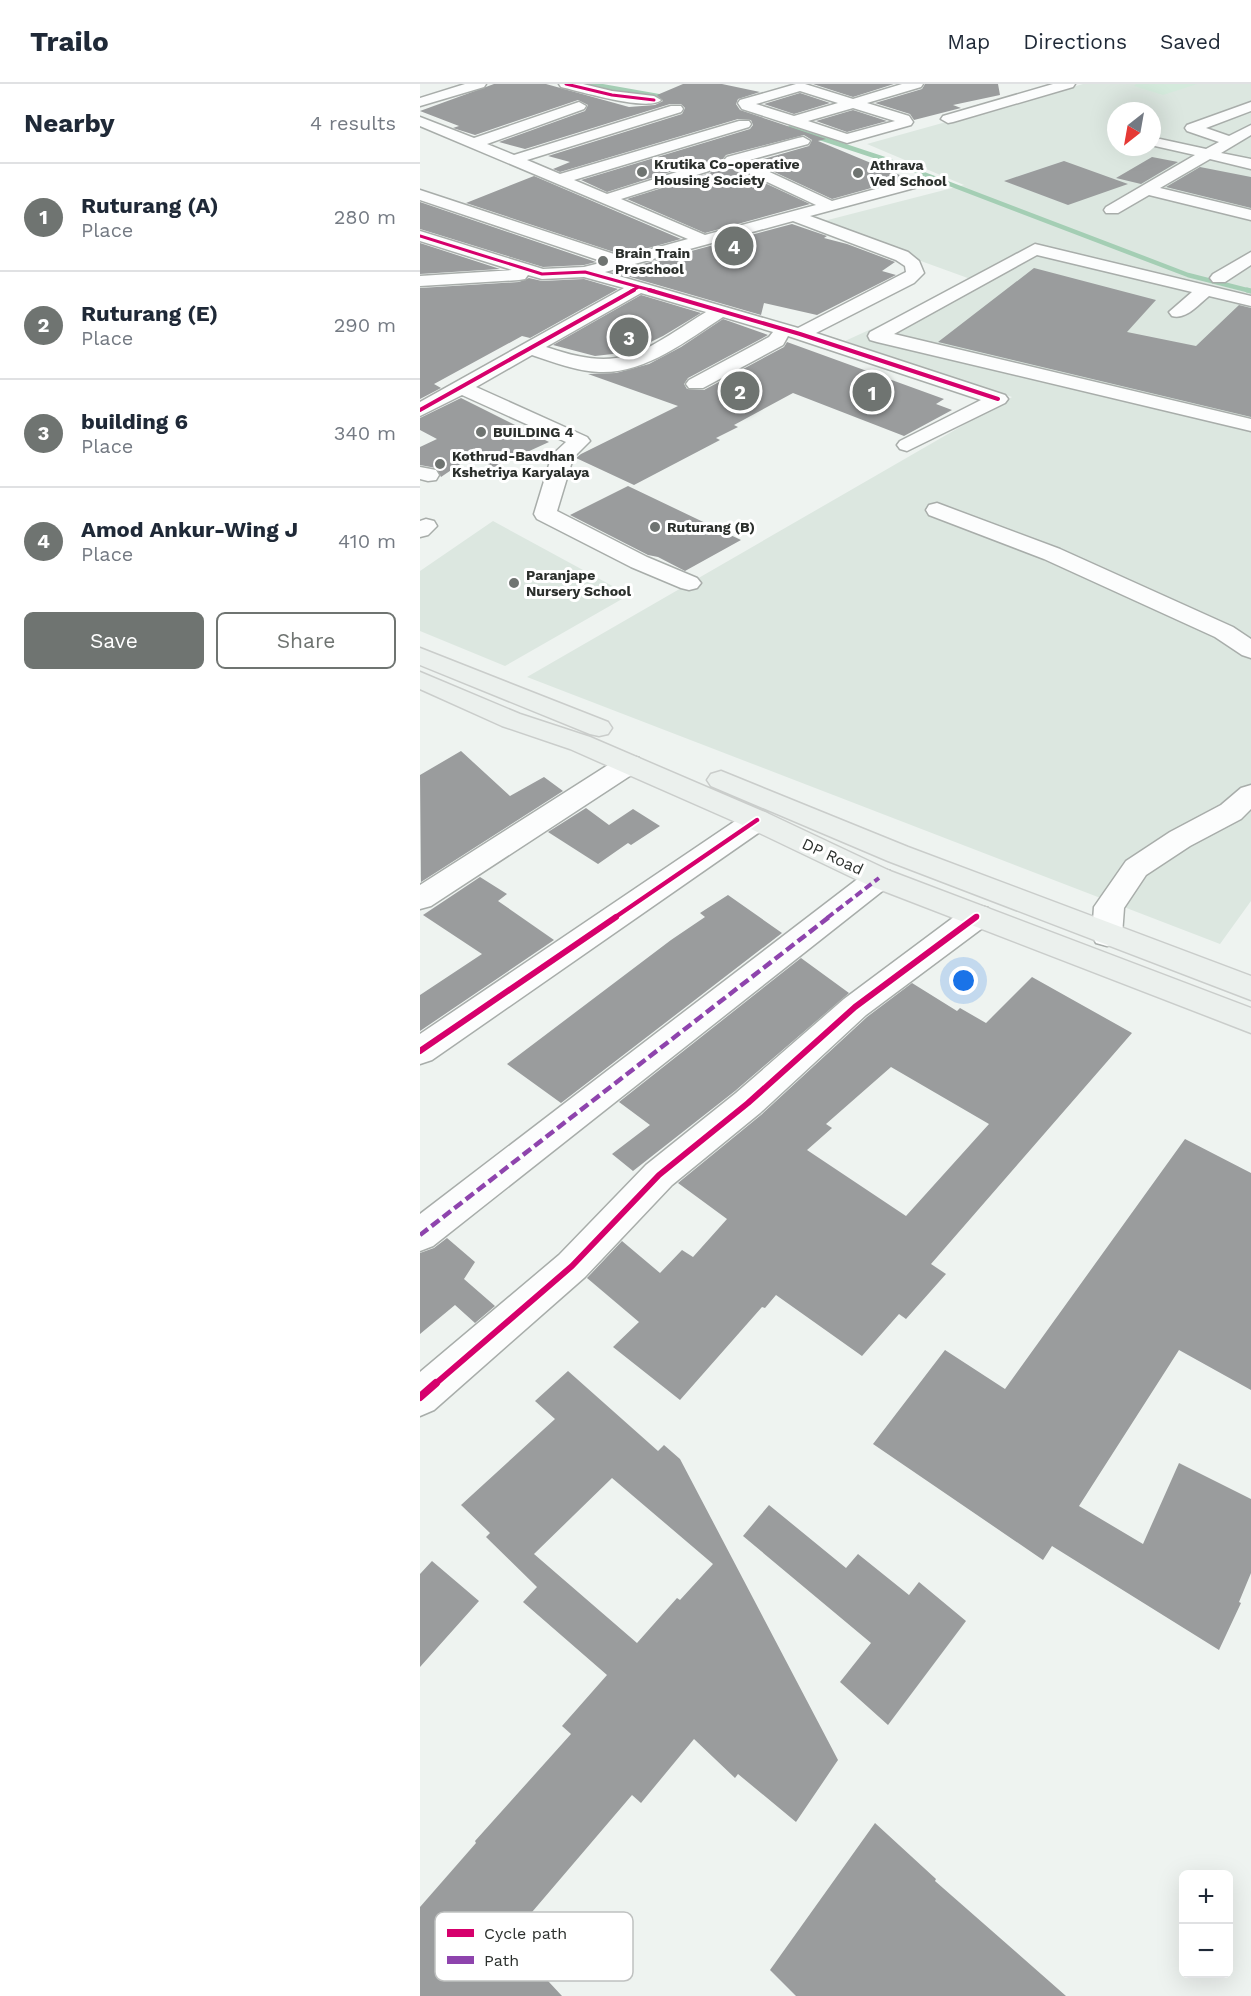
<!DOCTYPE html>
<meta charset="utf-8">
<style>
:root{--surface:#fff;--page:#f6f6f7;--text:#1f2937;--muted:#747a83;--line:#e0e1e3;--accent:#6f7471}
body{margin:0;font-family:"Work Sans",sans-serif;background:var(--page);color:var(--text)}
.controls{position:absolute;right:18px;bottom:18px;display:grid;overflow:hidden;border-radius:9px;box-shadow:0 6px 24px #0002}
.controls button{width:54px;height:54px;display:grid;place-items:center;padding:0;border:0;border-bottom:2px solid var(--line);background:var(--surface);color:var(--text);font:30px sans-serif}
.compass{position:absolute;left:687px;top:18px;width:54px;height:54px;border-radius:50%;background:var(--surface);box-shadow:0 6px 24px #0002;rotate:211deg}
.you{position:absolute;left:544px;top:897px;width:21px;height:21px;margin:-15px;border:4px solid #fff;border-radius:50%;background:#1a73e8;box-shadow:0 0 0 9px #1a73e833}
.badge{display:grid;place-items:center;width:39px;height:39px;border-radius:50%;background:var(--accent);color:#fff;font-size:20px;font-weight:700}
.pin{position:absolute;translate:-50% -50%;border:3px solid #fff;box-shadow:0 2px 6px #0006}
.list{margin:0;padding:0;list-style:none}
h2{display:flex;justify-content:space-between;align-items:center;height:78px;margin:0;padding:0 24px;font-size:26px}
h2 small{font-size:20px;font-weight:400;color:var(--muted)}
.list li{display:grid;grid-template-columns:39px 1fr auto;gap:18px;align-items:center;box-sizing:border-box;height:108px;padding:0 24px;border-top:2px solid var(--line)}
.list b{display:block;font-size:22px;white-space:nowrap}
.list p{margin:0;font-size:20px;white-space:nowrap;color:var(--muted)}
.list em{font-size:20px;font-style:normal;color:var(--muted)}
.actions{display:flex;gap:12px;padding:18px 24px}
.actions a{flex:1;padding:14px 0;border:2px solid var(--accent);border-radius:9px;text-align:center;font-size:21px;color:var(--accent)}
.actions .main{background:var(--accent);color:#fff}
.map{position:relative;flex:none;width:831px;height:1912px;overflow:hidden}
header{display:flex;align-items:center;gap:36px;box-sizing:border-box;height:84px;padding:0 30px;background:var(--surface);border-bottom:2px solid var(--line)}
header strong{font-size:28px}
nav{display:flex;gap:33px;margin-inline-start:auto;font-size:21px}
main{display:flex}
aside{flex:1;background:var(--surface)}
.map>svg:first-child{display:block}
.built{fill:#dce7e0;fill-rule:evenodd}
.green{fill:#d4eadc}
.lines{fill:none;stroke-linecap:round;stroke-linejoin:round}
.stream-far1{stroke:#a4ceb4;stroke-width:4.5}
.stream{stroke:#a4ceb4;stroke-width:5}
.building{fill:#9a9c9d;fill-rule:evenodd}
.minor-casing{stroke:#a8adaa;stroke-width:3}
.major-casing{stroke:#cacdcb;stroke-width:3}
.minor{fill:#fcfdfd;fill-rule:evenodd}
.major{fill:#ebf0ed;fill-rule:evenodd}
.quiet-far1{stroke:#8e44ad;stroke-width:4;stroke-dasharray:8 4;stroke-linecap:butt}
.quiet{stroke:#8e44ad;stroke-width:4.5;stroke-dasharray:10 4.5;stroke-linecap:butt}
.cycleway-far4-casing{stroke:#fff;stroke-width:4.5}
.cycleway-far3-casing{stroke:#fff;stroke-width:6}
.cycleway-far2-casing{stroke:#fff;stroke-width:8}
.cycleway-far1-casing{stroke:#fff;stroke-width:10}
.cycleway-casing{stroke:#fff;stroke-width:12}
.cycleway-far4{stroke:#d6006c;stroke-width:3}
.cycleway-far3{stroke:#d6006c;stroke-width:4}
.cycleway-far2{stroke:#d6006c;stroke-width:4.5}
.cycleway-far1{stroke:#d6006c;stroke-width:6}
.cycleway{stroke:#d6006c;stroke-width:8}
.poi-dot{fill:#6f7471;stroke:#fff;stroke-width:2}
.labels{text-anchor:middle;stroke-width:6;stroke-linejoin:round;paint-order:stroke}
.far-poi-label{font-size:14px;font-weight:bold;fill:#2b2f2c;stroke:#fff;text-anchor:start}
.street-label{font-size:16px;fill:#2b2f2c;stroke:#fff}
.key{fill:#fff;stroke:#bfc1c0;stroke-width:1.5}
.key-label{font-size:16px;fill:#2b2f2c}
</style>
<header>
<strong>Trailo</strong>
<nav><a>Map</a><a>Directions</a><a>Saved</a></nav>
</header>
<main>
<aside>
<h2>Nearby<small>4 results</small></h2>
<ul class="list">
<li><span class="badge">1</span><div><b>Ruturang (A)</b><p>Place</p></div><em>280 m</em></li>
<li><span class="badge">2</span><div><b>Ruturang (E)</b><p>Place</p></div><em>290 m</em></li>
<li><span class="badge">3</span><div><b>building 6</b><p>Place</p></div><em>340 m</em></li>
<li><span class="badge">4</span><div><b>Amod Ankur-Wing J</b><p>Place</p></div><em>410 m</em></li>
</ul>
<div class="actions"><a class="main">Save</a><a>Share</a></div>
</aside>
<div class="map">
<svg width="831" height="1912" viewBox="0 0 831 1912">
<rect width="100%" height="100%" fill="#eef3f0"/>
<!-- built -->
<path class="built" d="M663 0H831V817L800 860 107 593 592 313 425 257 556 197 396 139 544 101 447 60ZM696 27H732V63H696Z
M73 437 209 511 85 582 0 547V487Z"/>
<!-- green -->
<path class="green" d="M716 0H777L743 11 714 2Z"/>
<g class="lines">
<!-- stream-far1 -->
<path class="stream-far1" d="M170 0 249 14
M370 44 467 76 768 191 831 207"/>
<!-- stream -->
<path class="stream" d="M827 206 831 207"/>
</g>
<!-- building -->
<path class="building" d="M74 0H126L209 23 235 21 243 17 237 11 263 0H302L340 8 318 15 316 20 320 26 406 55 398 57 487 94 412 115 333 78 389 62 392 56 384 51 306 71 302 76 306 81 390 120 285 149 207 115 290 89 294 84 291 79H278L187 108 161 96 330 45 333 41 331 36 318 35 140 88 133 85 150 78 128 72 262 30 265 24 261 20H250L105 65 79 58 165 27 168 21 158 16 55 51 33 44 39 42 0 27Z
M393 0H474L433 13Z
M505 0H578L580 11 533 21 541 24 494 36 490 30 455 19 502 5Z
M380 9 410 19 374 30 344 20Z
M433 26 467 37 427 48 396 37Z
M732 73 758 78 721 100 696 94Z
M644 77 708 100 648 121 584 97Z
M780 83 831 93V124L746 103Z
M114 92 261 155 203 171 46 119Z
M0 118 176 178 164 181 123 183 0 145Z
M372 140 407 152 404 154 427 160 475 178 462 187 476 191 397 231 344 219 341 231 193 188Z
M0 159 80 185 0 190Z
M614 184 736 216 707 248 776 262 819 221 831 224V333L518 258Z
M109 194 122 197 164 195 198 205 110 254 102 252 14 300 21 304 0 315V204L99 198Z
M221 211 281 229 243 252 210 268 175 272 133 261Z
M303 235 348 251 268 294 264 300 267 305 284 306 364 263 367 258 524 315 516 320 532 326 484 352 373 309 314 341 318 343 296 354 300 356 214 401 156 374 161 370 258 322 168 290 196 289 229 280 261 263Z
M41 314 129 358 74 383 52 372 21 393 16 384 0 381V363L17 355 0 346V334Z
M208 402 321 456 265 487 238 473 228 471 150 431Z
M41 667 90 712 124 693 143 707 1 798 0 691Z
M166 724 189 741 213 725 240 742 211 761 208 759 178 780 128 748Z
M60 793 87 810 78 817 134 856 0 947V911L62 870 3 831Z
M308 811 362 849 141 1019 87 980 251 856 285 833 280 829Z
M381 874 429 909 315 1007 213 1087 192 1070 230 1041 199 1018Z
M612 893 712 949 511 1180 526 1190 486 1235 479 1230 442 1272 356 1211 345 1224 342 1223 260 1316 193 1263 219 1238 167 1194 202 1157 240 1189 262 1166 273 1173 307 1135 258 1099 341 1031 447 933 492 899 537 927 540 924 566 939ZM471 983 569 1040 486 1132 387 1066 412 1044 406 1040Z
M765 1055 831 1089V1306L759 1266 659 1422 723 1460 759 1379 831 1415V1489L819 1518 821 1519 799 1566 632 1462 623 1476 453 1360 525 1266 585 1305Z
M27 1154 55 1178 44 1195 75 1222 55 1239 35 1221 0 1250V1169L14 1164Z
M148 1287 238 1367 244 1361 260 1375 418 1676 376 1738 318 1690 315 1694 274 1655 221 1719 212 1711 89 1855 142 1912H0V1823L56 1759 55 1757 151 1650 142 1642 187 1591 103 1518 117 1503 66 1453 70 1449 41 1421 135 1335 115 1317ZM192 1394 293 1480 260 1516 257 1514 217 1559 114 1470Z
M349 1421 426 1484 438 1470 489 1511 499 1498 546 1537 468 1641 420 1598 451 1559 323 1452Z
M12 1477 59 1517 0 1583V1490Z
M455 1739 516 1795 515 1797 646 1912H376L350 1886Z"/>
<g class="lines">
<!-- minor casing -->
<g class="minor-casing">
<path id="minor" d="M45 0H66L64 3 0 22V14Z
M139 0H163L192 7 234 12 241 16C229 28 159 7 141 3Z
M376 0H385L433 15 482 0H503L501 3 447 19 489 32 493 38 491 41 427 59 322 25 318 19 320 16ZM380 7 418 19 374 32 336 20ZM433 24 475 37 427 50 388 37Z
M633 0H655L653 3 533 38 528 39 521 35 523 32Z
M159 18 166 22 164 25 67 60 94 71 251 22H261L263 25 261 28 107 76 140 90 319 37H329L331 40 329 43 154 96 187 110 279 81H289L292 84 289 87 201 115 285 151 396 121 307 79 304 76 307 73 378 54 383 53 390 57 388 60 326 77 412 117 492 95 498 97 500 100 498 103 390 132 488 168 499 177 504 189 494 199 396 249 585 311 588 315 585 319 487 367 480 365 477 361 480 357 561 316 368 252 363 261 283 304H269L266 300 269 296 349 253 353 248 303 233C266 257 225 290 179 288 156 287 133 278 112 271L56 303 167 353 170 357 153 374 137 427 227 473 277 494 281 499 277 504 269 506 261 504 211 483 117 435 114 430 132 371 146 358 42 311 0 332V318L204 204 164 193 122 195 108 191 105 195 99 196 0 202V192L92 186 0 157V147L123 185 164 183 184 178 0 116V106L203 173 268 155 0 42V33L54 54ZM373 137 476 176 485 182 486 188 378 244 185 188ZM221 209 286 228C221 268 204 290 126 263Z
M831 18V27L786 44 809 52 831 41V51L801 69 831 75V85L790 75 740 104 831 126V136L729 111 698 129H686L684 126 686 123 775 71 735 62 733 59 735 56 740 55 786 65 799 58 767 47 765 44 767 41Z
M615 160 831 212V222L789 212C778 221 766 236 752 232L749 228 772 208 617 171 474 250 831 335V347L457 258 450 256 448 252 450 248Z
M831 168V181L805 198H793L790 194 793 190Z
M0 383 16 386 19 391 16 396 8 397 0 395Z
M517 419 640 465 813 543 831 555V574L822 571 795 553 624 475 509 431 506 426 509 421Z
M6 435 14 437 17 442 8 451 0 453V437Z
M209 671 219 674 223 680 219 686 11 822 0 825V801L199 674Z
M831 701V725L821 735 770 762 726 791 704 824 702 851 698 859 687 862 676 859 672 851 674 823 706 777 750 748 801 721 821 704Z
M337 727 347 729 351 736 347 743 12 976 0 980V950L327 729Z
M459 784 470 787 474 794 470 801 13 1162 0 1167V1130L448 787Z
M557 821 568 824 572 832 568 840 446 931 340 1029 252 1101 165 1193 14 1326 0 1332V1288L139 1171 226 1081 316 1009 424 915 546 824Z"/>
</g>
<!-- major casing -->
<g class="major-casing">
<path id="major" d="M0 564 188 638 192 644 188 650 179 652 170 650 0 581Z
M0 588 100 630 170 653 347 729 470 787 831 924V949L448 801 327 743 150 665 82 642 0 605Z
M301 687 488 763 831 892V916L468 777 291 702 287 696 291 690Z"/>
</g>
<!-- minor -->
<use href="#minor" class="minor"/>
<!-- major -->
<use href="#major" class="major"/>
<!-- quiet-far1 -->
<path class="quiet-far1" d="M407 834 459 794"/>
<!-- quiet -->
<path class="quiet" d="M0 1151 409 833"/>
<!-- cycleway-far4 casing -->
<g class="cycleway-far4-casing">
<path id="cycleway-far4" d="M146 0 192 11 234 16
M0 152 122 190 165 188 219 203 211 207
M219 203 234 207"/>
</g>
<!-- cycleway-far3 casing -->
<g class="cycleway-far3-casing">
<path id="cycleway-far3" d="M229 206 380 250 578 315
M0 326 214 206"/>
</g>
<!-- cycleway-far2 casing -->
<g class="cycleway-far2-casing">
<path id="cycleway-far2" d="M194 834 337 736
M554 834 557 832"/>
</g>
<!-- cycleway-far1 casing -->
<g class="cycleway-far1-casing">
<path id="cycleway-far1" d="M0 967 196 833
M14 1301 152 1182 239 1091 328 1019 435 923 556 833"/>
</g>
<!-- cycleway casing -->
<g class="cycleway-casing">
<path id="cycleway" d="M0 1313 16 1299"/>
</g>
<!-- cycleway-far4 -->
<use href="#cycleway-far4" class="cycleway-far4"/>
<!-- cycleway-far3 -->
<use href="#cycleway-far3" class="cycleway-far3"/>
<!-- cycleway-far2 -->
<use href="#cycleway-far2" class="cycleway-far2"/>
<!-- cycleway-far1 -->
<use href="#cycleway-far1" class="cycleway-far1"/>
<!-- cycleway -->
<use href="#cycleway" class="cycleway"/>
</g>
<!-- markers -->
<g class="poi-dot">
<circle cx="222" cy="88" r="6"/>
<circle cx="438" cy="89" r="6"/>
<circle cx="183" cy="177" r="6"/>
<circle cx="61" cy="348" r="6"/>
<circle cx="20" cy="380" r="6"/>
<circle cx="235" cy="443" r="6"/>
<circle cx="94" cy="499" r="6"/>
</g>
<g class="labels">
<!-- far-poi labels -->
<g class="far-poi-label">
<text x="234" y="85">Krutika Co-operative<tspan x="234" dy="16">Housing Society</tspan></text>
<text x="450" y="86">Athrava<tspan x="450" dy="16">Ved School</tspan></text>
<text x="195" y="174">Brain Train<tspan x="195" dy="16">Preschool</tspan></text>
<text x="73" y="353">BUILDING 4</text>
<text x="32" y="377">Kothrud-Bavdhan<tspan x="32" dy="16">Kshetriya Karyalaya</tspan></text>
<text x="247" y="448">Ruturang (B)</text>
<text x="106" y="496">Paranjape<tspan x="106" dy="16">Nursery School</tspan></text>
</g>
<!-- street labels -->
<g class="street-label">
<text transform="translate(413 772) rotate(25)" y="6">DP Road</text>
</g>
</g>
<!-- legend -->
<rect x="15" y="1828" width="198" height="69" rx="9" class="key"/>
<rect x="27" y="1845" width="27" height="8" fill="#d6006c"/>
<rect x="27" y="1872" width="27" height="8" fill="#8e44ad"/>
<g class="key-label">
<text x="64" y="1855">Cycle path</text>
<text x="64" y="1882">Path</text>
</g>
</svg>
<div class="controls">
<button>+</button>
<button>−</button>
</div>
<svg class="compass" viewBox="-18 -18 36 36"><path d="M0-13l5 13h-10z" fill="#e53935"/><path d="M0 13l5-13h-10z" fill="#747a83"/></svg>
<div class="you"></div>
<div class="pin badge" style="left:452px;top:308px">1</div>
<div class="pin badge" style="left:320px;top:307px">2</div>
<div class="pin badge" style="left:209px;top:253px">3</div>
<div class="pin badge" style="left:314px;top:162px">4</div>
</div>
</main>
